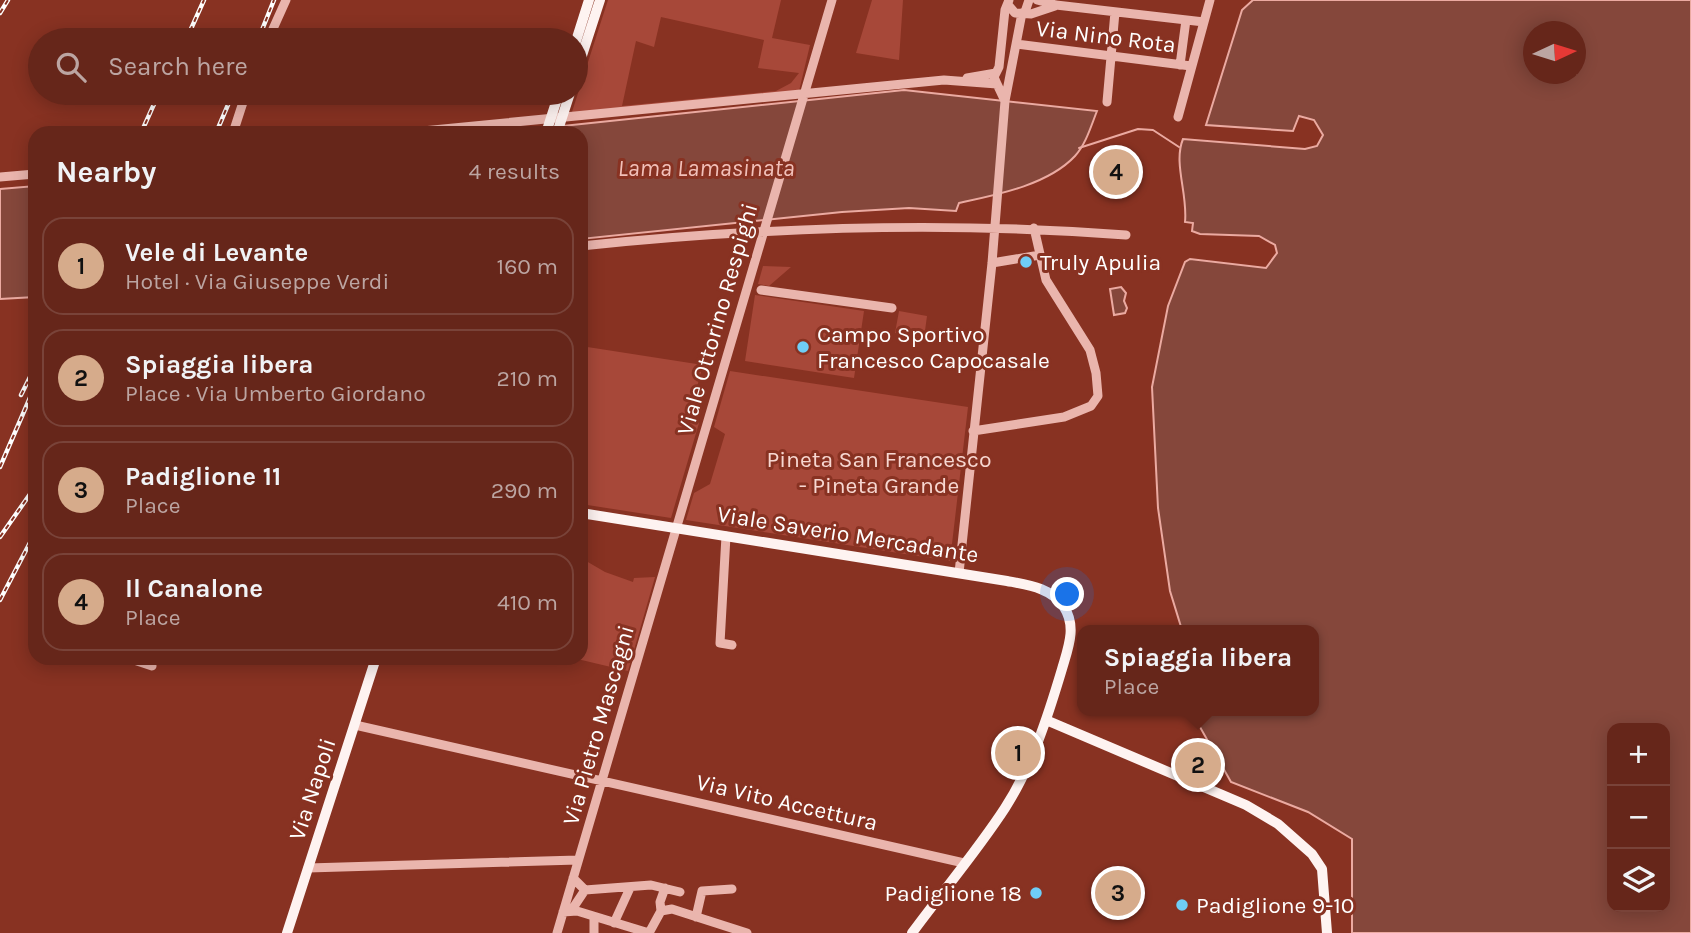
<!DOCTYPE html>
<meta charset="utf-8">
<style>
:root{--surface:#66261a;--page:#6e3227;--text:#f1f3f6;--muted:#bca5a2;--line:#794339;--accent:#d6ab8b}
body{margin:0;font-family:Karla,sans-serif;background:var(--page);color:var(--text)}
.controls{position:absolute;right:21px;bottom:21px;display:grid;overflow:hidden;border-radius:14px;box-shadow:0 4px 18px #0003}
.controls button{width:63px;height:63px;display:grid;place-items:center;padding:0;border:0;border-bottom:2px solid var(--line);background:var(--surface);color:var(--text);font:35px sans-serif}
.compass{position:absolute;left:1523px;top:21px;width:63px;height:63px;border-radius:50%;background:var(--surface);box-shadow:0 4px 18px #0003;rotate:86deg}
.you{position:absolute;left:1068px;top:595px;width:24px;height:24px;margin:-18px;border:5px solid #fff;border-radius:50%;background:#1a73e8;box-shadow:0 0 0 10px #1a73e833}
.badge{display:grid;place-items:center;width:46px;height:46px;border-radius:50%;background:var(--accent);color:#111;font-size:23px;font-weight:700}
.pin{position:absolute;translate:-50% -50%;border:4px solid #fff;box-shadow:0 2px 7px #0006}
.popup{position:absolute;left:1077px;top:625px;width:242px;height:91px;box-sizing:border-box;display:grid;place-content:center;border-radius:14px;background:var(--surface);filter:drop-shadow(0 2px 5px #0005);font-size:23px;white-space:nowrap;color:var(--muted)}
.popup b{font-size:26px;color:var(--text)}
.popup::after{content:'';position:absolute;left:50%;top:100%;margin-left:-14px;border:14px solid transparent;border-top-color:var(--surface)}
.list{margin:0;padding:0;list-style:none}
h2{display:flex;justify-content:space-between;align-items:center;height:91px;margin:0;padding:0 28px;font-size:30px}
h2 small{font-size:23px;font-weight:400;color:var(--muted)}
.list li{display:grid;grid-template-columns:46px 1fr auto;gap:21px;align-items:center;box-sizing:border-box;height:98px;margin:0 14px 14px;padding:0 14px;border:2px solid var(--line);border-radius:21px}
.list b{display:block;font-size:26px;white-space:nowrap}
.list p{margin:0;font-size:23px;white-space:nowrap;color:var(--muted)}
.list em{font-size:23px;font-style:normal;color:var(--muted)}
.icon{flex:none;width:38px;height:38px;fill:none;stroke:currentColor;stroke-width:2;stroke-linecap:round;stroke-linejoin:round}
.map{position:relative;flex:none;width:1691px;height:933px;overflow:hidden}
.search{position:absolute;background:var(--surface);box-shadow:0 4px 18px #0003;left:28px;top:28px;width:560px;height:77px;display:flex;align-items:center;gap:18px;box-sizing:border-box;padding:0 24px;border-radius:38px;color:var(--muted);font-size:26px}
.panel{position:absolute;background:var(--surface);box-shadow:0 4px 18px #0003;left:28px;top:126px;width:560px;height:539px;border-radius:21px}
.map>svg:first-child{display:block}
.green{fill:#a74839;fill-rule:evenodd}
.water{fill:#85473b;stroke:#ebaaa1;stroke-width:2;fill-rule:evenodd}
.lines{fill:none;stroke-linecap:round;stroke-linejoin:round}
.stream{stroke:#ebaaa1;stroke-width:2}
.minor{stroke:#eab5ad;stroke-width:9}
.major{stroke:#fef3f1;stroke-width:10}
.rail-casing{stroke:#fff;stroke-width:4.5}
.rail{stroke:#883222;stroke-width:2;stroke-dasharray:5;stroke-linecap:butt}
.poi-dot{fill:#6fcdf6;stroke:#883222;stroke-width:2.5}
.labels{text-anchor:middle;stroke-width:6;stroke-linejoin:round;paint-order:stroke}
.street-label{font-size:23px;fill:#fff;stroke:#883222}
.poi-label{font-size:23px;fill:#fff;stroke:#883222;text-anchor:start}
.park-label{font-size:23px;fill:#f7d7d1;stroke:#883222}
.water-label{font-size:24px;font-style:italic;fill:#f1c0b9;stroke:#883222}
</style>
<div class="map">
<svg width="1691" height="933" viewBox="0 0 1691 933">
<rect width="100%" height="100%" fill="#883222"/>
<!-- green -->
<path class="green" d="M608 0H781L772 38 810 45 799 91 571 115ZM661 17 764 40 758 68 799 73 791 83 776 91 622 106 636 41 654 47Z
M872 0H903L899 60 856 53Z
M763 266 791 267 769 286 758 284Z
M755 295 864 311 854 378 745 361Z
M899 311 927 316 924 338 895 333Z
M581 346 703 365 692 405 699 423 671 518 581 504Z
M730 371 968 407 950 561 686 520 694 493 710 484 725 434 714 427Z
M581 558 605 572 633 582 634 578 655 577 628 671 573 658H581Z"/>
<!-- water -->
<path class="water" d="M1253 0H1691V933H1352V839L1308 812 1231 782 1196 720 1194 711H1314V630H1182L1170 591 1158 508 1152 387 1168 306 1185 262 1190 259 1266 268 1277 253 1275 245 1259 236 1200 234 1192 231 1193 223 1185 222C1188 194 1173 163 1183 139L1305 149 1317 146 1323 135 1314 120 1299 116 1293 131 1206 125 1242 10ZM1534 32H1576V74H1534ZM1612 728H1665V907H1612Z
M904 90 1097 111C1091 126 1086 144 1075 156 1048 185 996 195 959 203L956 211 909 208 842 212 581 239V133H465L499 129 505 132Z
M35 186V297L0 299V189Z
M1121 287 1126 293 1124 301 1127 308 1125 313 1114 315 1110 289Z"/>
<g class="lines">
<!-- stream -->
<path class="stream" d="M1079 148 1138 129 1153 130 1179 147"/>
<!-- minor -->
<path class="minor" d="M1037 0 1056 5 1204 22
M1009 6 1015 13 1031 14 1055 6
M1025 12 1029 0
M268 40 286 0
M1016 44 1191 66
M1180 65 1186 20
M967 78 996 73
M997 84 994 77 999 67 1005 10 1009 0
M1107 102 1115 12
M1178 117 1210 0
M233 133 246 93
M402 133 944 80 997 84 1005 101
M0 177 35 174
M581 246C762 227 944 221 1126 235
M992 263 1040 255
M761 290 892 308
M973 431 1064 417 1091 406 1098 396 1096 373 1090 350 1046 280 1034 228
M726 536 720 643 732 645
M959 573 992 263 1005 101 1022 13
M128 658 152 666
M355 725 964 863
M308 868 578 860
M573 878 585 890 651 885 680 892
M571 911 585 890
M661 911 672 909 747 933
M563 912 577 911 649 933
M696 917 702 891 732 889
M614 923 630 888
M557 933 832 0
M594 933V919
M649 933 661 911 660 902 665 888"/>
<!-- major -->
<path class="major" d="M576 41 589 0
M576 74 600 0
M546 133 559 93
M557 133 570 93
M581 513 1007 581C1028 585 1052 588 1064 607 1077 627 1068 648 1062 669 1048 716 1032 766 1005 808 977 851 943 891 912 933
M1046 720 1246 805 1278 824 1312 854 1322 869 1327 933
M287 933 376 658"/>
<!-- rail casing -->
<g class="rail-casing">
<path id="rail" d="M0 13 8 0
M186 40 204 0
M258 40 274 0
M141 133 159 93
M216 133 233 93
M21 395 35 367
M0 467 35 386
M0 537 35 487
M0 600 35 533"/>
</g>
<!-- rail -->
<use href="#rail" class="rail"/>
</g>
<!-- markers -->
<g class="poi-dot">
<circle cx="1026" cy="262" r="7"/>
<circle cx="803" cy="347" r="7"/>
<circle cx="1036" cy="893" r="7"/>
<circle cx="1182" cy="905" r="7"/>
</g>
<g class="labels">
<!-- street labels -->
<g class="street-label">
<text transform="translate(1106 36) rotate(7)" y="8">Via Nino Rota</text>
<text transform="translate(717 319) rotate(-74)" y="8">Viale Ottorino Respighi</text>
<text transform="translate(848 534) rotate(9)" y="8">Viale Saverio Mercadante</text>
<text transform="translate(598 725) rotate(-74)" y="8">Via Pietro Mascagni</text>
<text transform="translate(312 789) rotate(-72)" y="8">Via Napoli</text>
<text transform="translate(787 802) rotate(13)" y="8">Via Vito Accettura</text>
</g>
<!-- poi labels -->
<g class="poi-label">
<text x="1040" y="270">Truly Apulia</text>
<text x="817" y="342">Campo Sportivo<tspan x="817" dy="26">Francesco Capocasale</tspan></text>
<text x="1022" y="901" text-anchor="end">Padiglione 18</text>
<text x="1196" y="913">Padiglione 9-10</text>
</g>
<!-- park labels -->
<g class="park-label">
<text x="879" y="467">Pineta San Francesco<tspan x="879" dy="26">- Pineta Grande</tspan></text>
</g>
<!-- water labels -->
<g class="water-label">
<text x="706" y="176">Lama Lamasinata</text>
</g>
</g>
</svg>
<div class="controls">
<button>+</button>
<button>−</button>
<button><svg class="icon" aria-label="layers" viewBox="0 0 24 24"><path d="M12 4l9 5-9 5-9-5zM3 14l9 5 9-5"/></svg></button>
</div>
<svg class="compass" viewBox="-18 -18 36 36"><path d="M0-13l5 13h-10z" fill="#e53935"/><path d="M0 13l5-13h-10z" fill="#bca5a2"/></svg>
<div class="you"></div>
<div class="pin badge" style="left:1018px;top:753px">1</div>
<div class="pin badge" style="left:1198px;top:765px">2</div>
<div class="popup"><b>Spiaggia libera</b>Place</div>
<div class="pin badge" style="left:1118px;top:893px">3</div>
<div class="pin badge" style="left:1116px;top:172px">4</div>
<div class="search"><svg class="icon" aria-label="search" viewBox="0 0 24 24"><circle cx="10" cy="10" r="6"/><path d="M15 15l6 6"/></svg>Search here</div>
<section class="panel">
<h2>Nearby<small>4 results</small></h2>
<ul class="list">
<li><span class="badge">1</span><div><b>Vele di Levante</b><p>Hotel · Via Giuseppe Verdi</p></div><em>160 m</em></li>
<li><span class="badge">2</span><div><b>Spiaggia libera</b><p>Place · Via Umberto Giordano</p></div><em>210 m</em></li>
<li><span class="badge">3</span><div><b>Padiglione 11</b><p>Place</p></div><em>290 m</em></li>
<li><span class="badge">4</span><div><b>Il Canalone</b><p>Place</p></div><em>410 m</em></li>
</ul>
</section>
</div>
